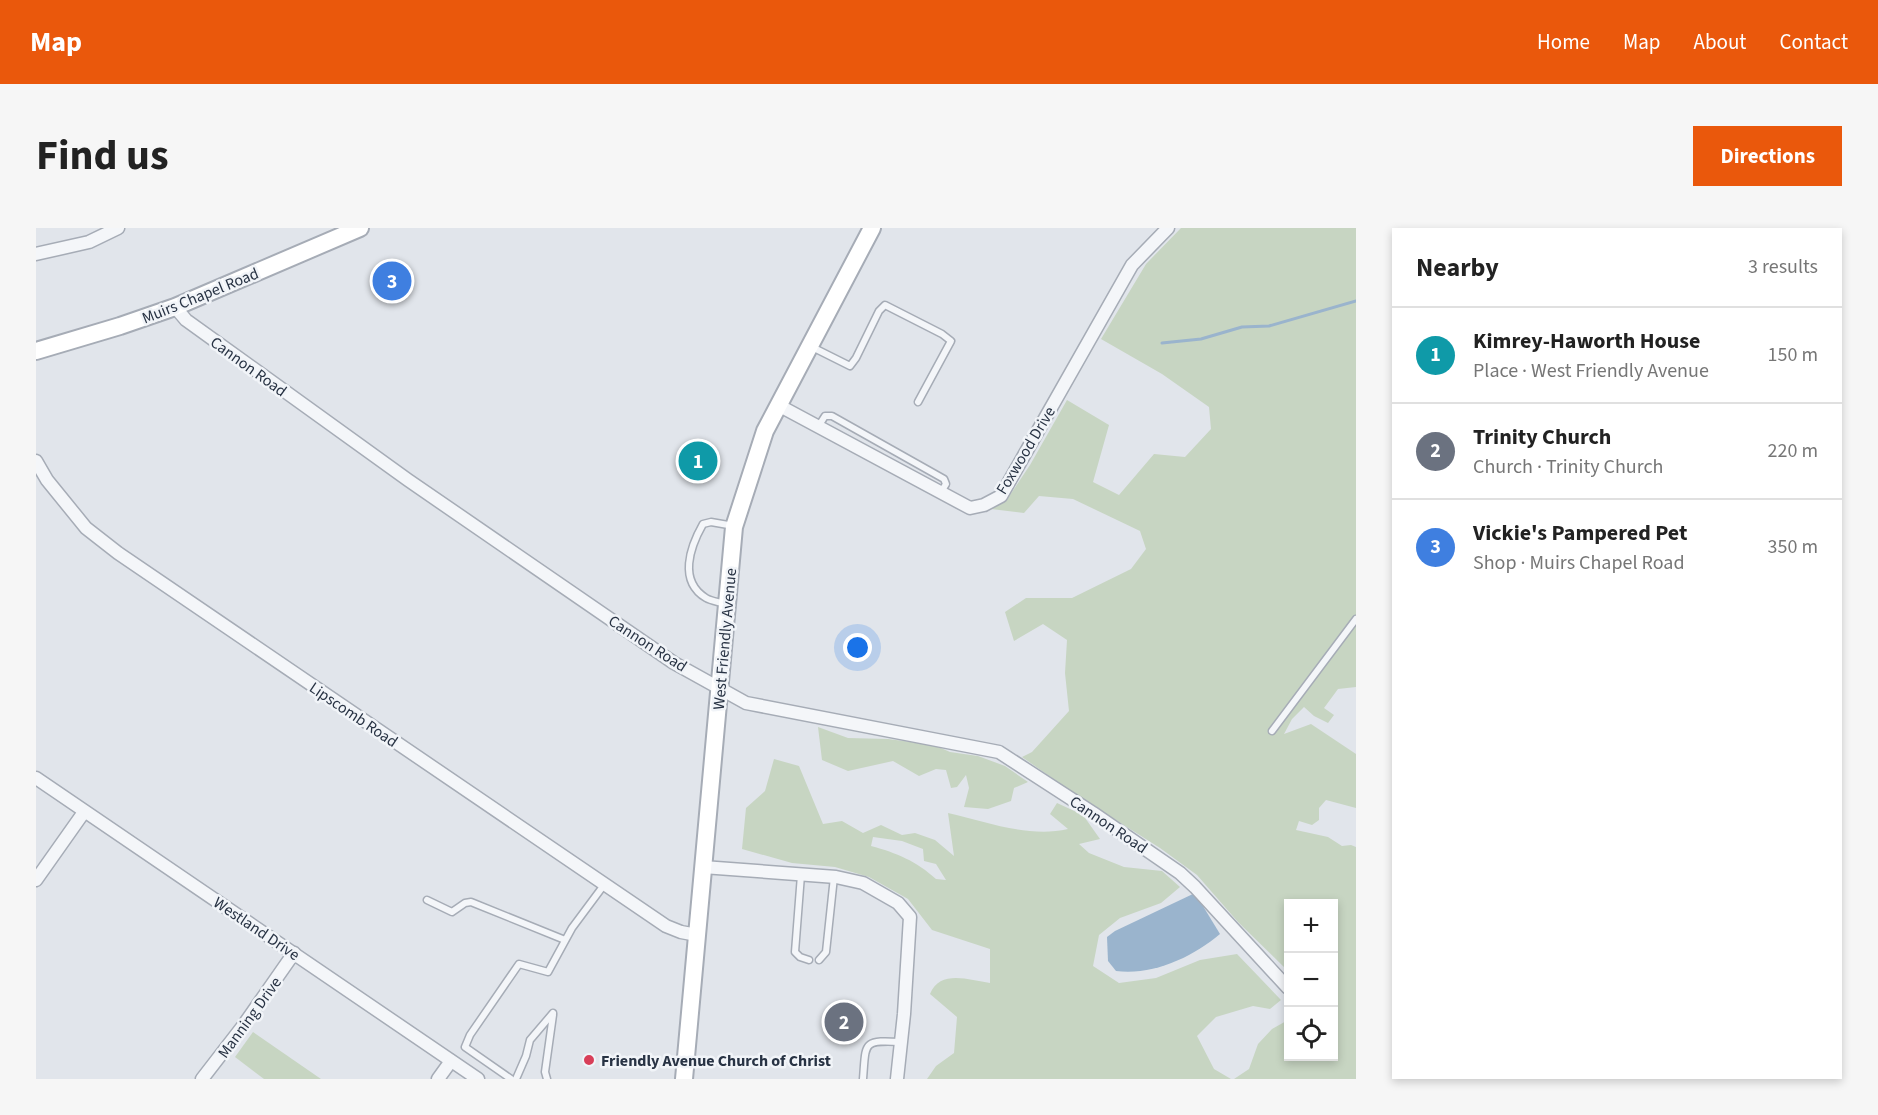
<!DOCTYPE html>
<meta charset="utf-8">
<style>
:root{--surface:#fff;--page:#f6f6f6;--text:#222;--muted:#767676;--line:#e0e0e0;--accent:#ea580c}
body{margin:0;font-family:"Source Sans 3",sans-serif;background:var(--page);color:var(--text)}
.controls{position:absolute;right:18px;bottom:18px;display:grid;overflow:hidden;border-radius:0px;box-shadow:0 3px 9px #0003}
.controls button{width:54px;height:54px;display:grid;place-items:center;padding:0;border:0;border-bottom:2px solid var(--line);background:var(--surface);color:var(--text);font:30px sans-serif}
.you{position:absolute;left:822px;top:420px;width:21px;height:21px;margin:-15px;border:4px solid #fff;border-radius:50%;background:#1a73e8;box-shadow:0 0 0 9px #1a73e833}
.badge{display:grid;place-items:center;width:39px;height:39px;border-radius:50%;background:var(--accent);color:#fff;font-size:20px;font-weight:700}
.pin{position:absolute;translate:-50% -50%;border:3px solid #fff;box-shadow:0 2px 6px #0006}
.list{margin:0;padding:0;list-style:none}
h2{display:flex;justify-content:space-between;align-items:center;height:78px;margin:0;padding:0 24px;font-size:26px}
h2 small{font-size:20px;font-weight:400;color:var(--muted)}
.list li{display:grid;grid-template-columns:39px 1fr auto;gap:18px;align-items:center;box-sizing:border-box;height:96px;padding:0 24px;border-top:2px solid var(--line)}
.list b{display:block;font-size:22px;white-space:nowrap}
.list p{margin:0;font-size:20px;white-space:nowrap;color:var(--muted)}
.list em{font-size:20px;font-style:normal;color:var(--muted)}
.icon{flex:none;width:33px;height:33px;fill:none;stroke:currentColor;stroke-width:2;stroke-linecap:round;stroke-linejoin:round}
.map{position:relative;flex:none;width:1320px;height:851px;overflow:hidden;border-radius:0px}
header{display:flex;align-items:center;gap:36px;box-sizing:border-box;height:84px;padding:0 30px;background:var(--accent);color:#fff}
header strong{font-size:28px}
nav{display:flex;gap:33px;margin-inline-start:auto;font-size:21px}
.intro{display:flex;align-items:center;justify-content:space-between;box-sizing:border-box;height:144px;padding:0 36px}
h1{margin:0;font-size:42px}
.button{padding:15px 27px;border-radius:0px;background:var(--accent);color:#fff;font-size:21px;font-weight:700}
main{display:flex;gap:36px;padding:0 36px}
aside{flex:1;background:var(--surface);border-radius:0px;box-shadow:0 3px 9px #0003}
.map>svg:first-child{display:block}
.green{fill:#c7d5c2;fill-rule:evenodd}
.water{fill:#9ab4cd}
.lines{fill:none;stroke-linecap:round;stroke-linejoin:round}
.stream{stroke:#9ab4cd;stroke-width:3}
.service-casing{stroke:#a6acb6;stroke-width:9}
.minor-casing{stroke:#a6acb6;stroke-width:15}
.secondary-casing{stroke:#a6acb6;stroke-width:20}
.service{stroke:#f4f6f9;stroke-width:6}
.minor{stroke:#f4f6f9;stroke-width:12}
.secondary{stroke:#fff;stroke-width:16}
.poi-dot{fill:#d83e58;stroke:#f1f4f8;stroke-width:2}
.labels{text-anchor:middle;stroke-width:5;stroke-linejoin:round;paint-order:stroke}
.street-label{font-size:16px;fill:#283344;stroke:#f1f4f8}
.poi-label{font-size:16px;font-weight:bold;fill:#283344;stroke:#f1f4f8;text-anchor:start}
</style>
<header>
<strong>Map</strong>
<nav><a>Home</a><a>Map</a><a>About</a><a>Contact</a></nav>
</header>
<div class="intro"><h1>Find us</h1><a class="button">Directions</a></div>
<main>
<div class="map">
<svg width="1320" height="851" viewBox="0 0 1320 851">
<rect width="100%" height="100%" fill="#e1e5eb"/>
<g class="green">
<polygon points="1145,0 1320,0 1320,459 1302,461 1288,480 1298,487 1292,495 1278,488 1268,479 1256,491 1248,506 1275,496 1320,526 1320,580 1290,572 1283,580 1283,592 1276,597 1263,593 1260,602 1292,609 1306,618 1315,617 1320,619 1320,851 1198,851 1213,841 1222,816 1236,801 1252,792 1252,828 1298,828 1298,676 1252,676 1252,743 1202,694 1161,647 1124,620 1042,568 986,529 996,524 1033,483 1029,445 1031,412 1007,396 978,413 969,384 990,370 1036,370 1095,341 1110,321 1104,303 1037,271 1003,268 988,285 955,281 970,273 994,237 1031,172 1073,197 1057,254 1083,267 1118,226 1149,229 1175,201 1173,179 1126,146 1065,111 1110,36"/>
<polygon points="782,499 812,510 852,511 898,517 914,524 942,528 969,538 992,554 978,560 975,573 952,581 928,579 933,560 930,547 921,559 915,560 910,542 900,541 883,548 857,533 812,543 786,532"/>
<path d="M738,531L763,538L787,596L806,593L827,605L845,597L866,607L879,605L899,612L918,628L912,585C951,594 993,610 1032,601L1014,586L1021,575L1047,587L1064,611L1043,616L1053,625L1088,639L1126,643L1144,659L1125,675L1084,690L1063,707L1057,738L1083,755L1120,750L1164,732L1201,726L1245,772L1234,781L1217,778L1180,789L1161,808L1178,841L1195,851H891L900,838L918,825L921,789L894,766C904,741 933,752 954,755V721L896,702L872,671L833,649L799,639L756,635L706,621L710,580L729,563ZM837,609L866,613L887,621L888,633L900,636L910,652L900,651C880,633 861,625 835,618Z"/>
<polygon points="217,804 285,851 228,851 199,829"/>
</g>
<path class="water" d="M1159,665L1184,706C1157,729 1116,748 1080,743L1072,733L1071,709L1079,703Z"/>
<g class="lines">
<polyline class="stream" points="1126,115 1165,111 1206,99 1233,98 1320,73"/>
<defs>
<g id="service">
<polyline points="776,119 814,138 820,130 843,83 849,77 906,106 915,113 882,174"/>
<polyline points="782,199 789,188 796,188 908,251 910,256 905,264"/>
<path d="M689,376C683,374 675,373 670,370C642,353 654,319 667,296L675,294L698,298"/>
<polyline points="1236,503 1320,391"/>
<polyline points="765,647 759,724 764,729 773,732"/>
<polyline points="391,672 416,684 429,675 435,674 529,712"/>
<polyline points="783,732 790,724 798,649"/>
<polyline points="475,851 429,819 434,807 483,736 512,744 536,700 568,657"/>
<polyline points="480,851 490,828 494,812 517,785"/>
<polyline points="511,851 509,844 517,787"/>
<path d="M827,851C830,814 826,812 865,814"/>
</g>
<g id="minor">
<polyline points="0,26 53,14 82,0"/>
<polyline points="139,79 150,92 372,252 638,435 710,475 963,524 1057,585 1144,645 1159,659 1252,760"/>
<polyline points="742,177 934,280 948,277 965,268 1096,37 1132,0"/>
<polyline points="0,233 11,252 50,300 82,325 630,698 645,704 661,707"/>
<polyline points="0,550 442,851"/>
<polyline points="667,639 800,649 827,655 862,675 874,689 868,786 861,851"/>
<polyline points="0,652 48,584"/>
<polyline points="166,851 207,798 258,725"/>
<polyline points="402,851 415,833"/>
</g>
<g id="secondary">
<polyline points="0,123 84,98 139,79 324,0"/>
<polyline points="648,851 698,299 729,203 836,0"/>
</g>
</defs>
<use href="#service" class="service-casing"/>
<use href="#minor" class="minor-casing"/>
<use href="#secondary" class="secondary-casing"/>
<use href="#service" class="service"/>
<use href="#minor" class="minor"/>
<use href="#secondary" class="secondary"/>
</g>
<circle class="poi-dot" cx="553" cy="832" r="6"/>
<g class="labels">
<g class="street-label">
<text transform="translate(164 67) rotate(-22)" y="6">Muirs Chapel Road</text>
<text transform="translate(213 138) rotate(36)" y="6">Cannon Road</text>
<text transform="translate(989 222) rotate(-59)" y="6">Foxwood Drive</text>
<text transform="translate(688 411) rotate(-85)" y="6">West Friendly Avenue</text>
<text transform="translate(612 415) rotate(33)" y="6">Cannon Road</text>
<text transform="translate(318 486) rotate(34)" y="6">Lipscomb Road</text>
<text transform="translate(1073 596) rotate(34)" y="6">Cannon Road</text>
<text transform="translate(221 700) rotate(34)" y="6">Westland Drive</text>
<text transform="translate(213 789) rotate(-54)" y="6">Manning Drive</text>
</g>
<g class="poi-label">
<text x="565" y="838">Friendly Avenue Church of Christ</text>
</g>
</g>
</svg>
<div class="controls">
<button>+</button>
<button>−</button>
<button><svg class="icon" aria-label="locate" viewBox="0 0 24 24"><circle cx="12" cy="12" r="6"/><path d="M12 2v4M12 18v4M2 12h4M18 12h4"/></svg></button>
</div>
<div class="you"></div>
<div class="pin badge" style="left:662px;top:233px;background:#0f9aa8">1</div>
<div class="pin badge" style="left:808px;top:794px;background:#6b7280">2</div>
<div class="pin badge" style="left:356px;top:53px;background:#3f7fe0">3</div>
</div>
<aside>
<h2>Nearby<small>3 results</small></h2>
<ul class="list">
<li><span class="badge" style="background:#0f9aa8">1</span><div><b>Kimrey-Haworth House</b><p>Place · West Friendly Avenue</p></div><em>150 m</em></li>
<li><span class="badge" style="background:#6b7280">2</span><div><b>Trinity Church</b><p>Church · Trinity Church</p></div><em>220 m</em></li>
<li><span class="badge" style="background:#3f7fe0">3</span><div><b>Vickie's Pampered Pet</b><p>Shop · Muirs Chapel Road</p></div><em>350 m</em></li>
</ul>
</aside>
</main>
